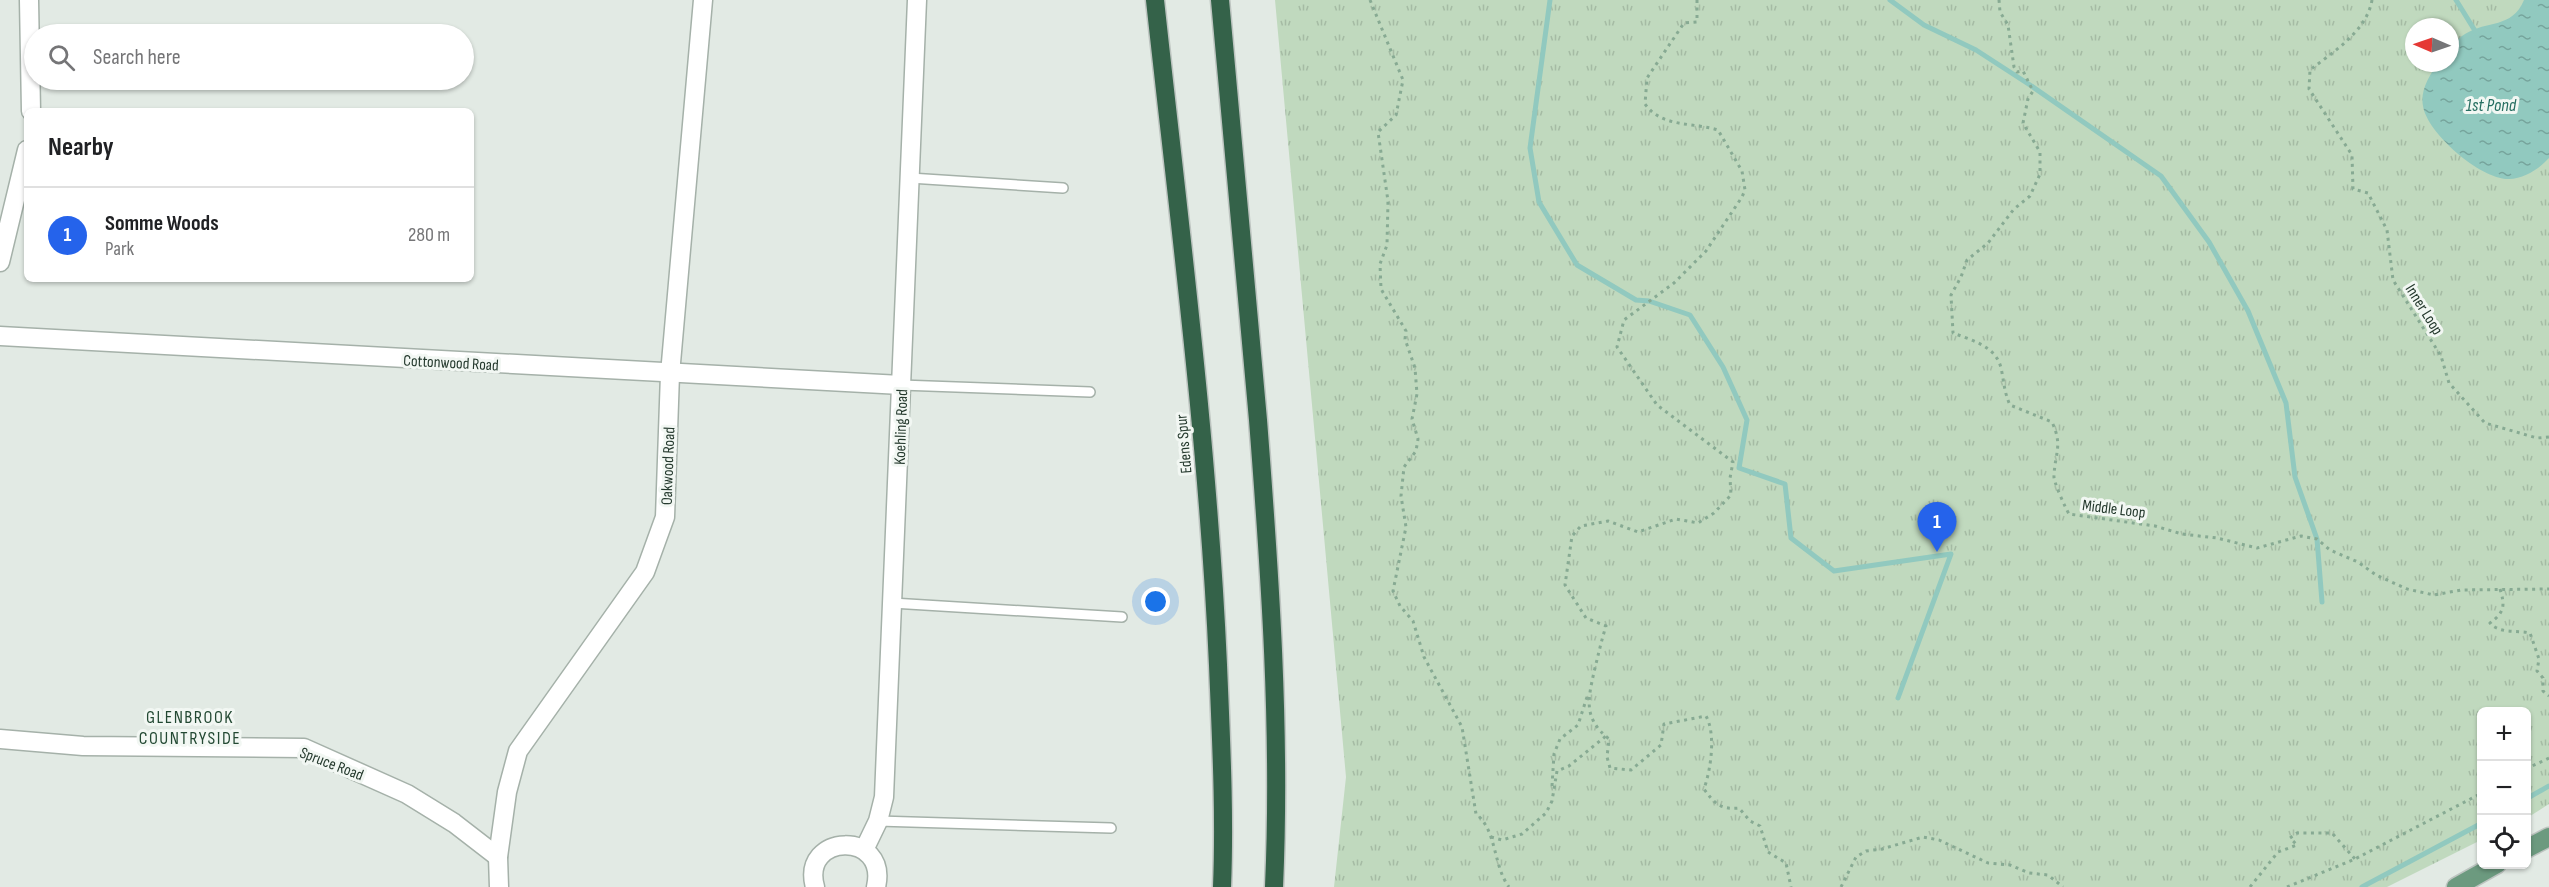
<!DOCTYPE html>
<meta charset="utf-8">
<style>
:root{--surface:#fff;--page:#f6f6f6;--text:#202124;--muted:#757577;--line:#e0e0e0;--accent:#2563eb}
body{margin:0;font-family:"Sofia Sans Condensed",sans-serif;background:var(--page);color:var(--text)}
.controls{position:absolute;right:18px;bottom:18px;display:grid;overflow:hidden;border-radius:9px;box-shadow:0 2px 4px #0004}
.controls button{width:54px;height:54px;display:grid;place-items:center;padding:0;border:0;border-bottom:2px solid var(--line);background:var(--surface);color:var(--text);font:30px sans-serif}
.compass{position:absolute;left:2405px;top:18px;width:54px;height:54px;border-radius:50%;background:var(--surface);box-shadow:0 2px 4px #0004;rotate:272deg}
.you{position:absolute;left:1156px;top:602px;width:21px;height:21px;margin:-15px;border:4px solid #fff;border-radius:50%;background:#1a73e8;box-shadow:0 0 0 9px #1a73e833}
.badge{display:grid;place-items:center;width:39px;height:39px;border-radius:50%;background:var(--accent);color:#fff;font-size:20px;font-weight:700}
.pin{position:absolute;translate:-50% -50px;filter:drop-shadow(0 2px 3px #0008)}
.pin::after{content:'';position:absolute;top:32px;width:21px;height:18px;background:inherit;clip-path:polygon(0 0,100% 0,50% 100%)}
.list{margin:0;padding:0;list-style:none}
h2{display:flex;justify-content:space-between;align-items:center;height:78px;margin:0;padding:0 24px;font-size:26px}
h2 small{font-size:20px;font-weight:400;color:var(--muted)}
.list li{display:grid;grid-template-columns:39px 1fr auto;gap:18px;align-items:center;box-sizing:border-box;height:96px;padding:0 24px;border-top:2px solid var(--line)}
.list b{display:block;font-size:22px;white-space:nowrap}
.list p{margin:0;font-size:20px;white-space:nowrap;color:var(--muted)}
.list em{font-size:20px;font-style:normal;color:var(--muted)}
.icon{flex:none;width:33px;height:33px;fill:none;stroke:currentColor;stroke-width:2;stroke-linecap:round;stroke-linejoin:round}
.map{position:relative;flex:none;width:2549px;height:887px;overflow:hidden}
.search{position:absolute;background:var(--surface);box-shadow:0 2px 4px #0004;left:24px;top:24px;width:450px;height:66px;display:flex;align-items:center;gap:15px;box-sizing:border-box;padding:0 21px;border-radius:33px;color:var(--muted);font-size:22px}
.panel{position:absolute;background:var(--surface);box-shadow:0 2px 4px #0004;left:24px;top:108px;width:450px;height:174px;border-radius:9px}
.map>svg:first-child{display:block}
.park{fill:url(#park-tufts);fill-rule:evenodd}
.water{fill:url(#water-ripples)}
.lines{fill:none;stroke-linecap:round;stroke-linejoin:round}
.stream{stroke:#91c9bf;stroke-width:5}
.lane-casing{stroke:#a5b1a9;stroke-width:12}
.street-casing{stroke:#a5b1a9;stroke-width:21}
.primary-casing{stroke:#bdc4c0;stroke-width:21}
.highway-casing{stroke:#bdc4c0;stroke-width:21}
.path{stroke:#87aa93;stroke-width:3;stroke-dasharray:3 4.5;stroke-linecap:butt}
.lane{stroke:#fff;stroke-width:9}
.street{stroke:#fff;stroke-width:18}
.primary{stroke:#6c9a7f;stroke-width:18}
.highway{stroke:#346249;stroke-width:18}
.labels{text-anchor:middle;stroke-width:6;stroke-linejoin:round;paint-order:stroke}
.street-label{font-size:16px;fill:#24392d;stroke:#f2f7f3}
.water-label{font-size:18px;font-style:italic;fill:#266e61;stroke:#f2f7f3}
.neighbourhood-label{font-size:18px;letter-spacing:1.5px;fill:#234933;stroke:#f2f7f3}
</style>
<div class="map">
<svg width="2549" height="887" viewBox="0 0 2549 887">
<defs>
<pattern id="park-tufts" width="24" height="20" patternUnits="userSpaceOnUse" patternTransform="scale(1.5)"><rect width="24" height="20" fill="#c0d9be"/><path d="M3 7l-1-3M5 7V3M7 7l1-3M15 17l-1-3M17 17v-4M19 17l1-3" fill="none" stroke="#a5bba4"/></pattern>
<pattern id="water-ripples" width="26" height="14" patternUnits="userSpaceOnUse" patternTransform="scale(1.5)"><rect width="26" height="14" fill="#91c9bf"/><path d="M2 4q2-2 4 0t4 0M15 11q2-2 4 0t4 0" fill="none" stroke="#76a49c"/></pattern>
</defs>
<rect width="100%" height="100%" fill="#e2eae4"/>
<path class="park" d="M1275,0H2549V804L2527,818L2526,712H2482L2481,840L2387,887H1334L1346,777ZM2414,27H2450V63H2414Z"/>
<path class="water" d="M2524,0H2549V158C2539,169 2524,179 2509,179C2481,180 2427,133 2423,106C2420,91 2429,76 2438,63H2450V46C2455,42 2460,37 2465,34C2487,20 2512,29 2524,0Z"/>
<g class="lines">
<g class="stream">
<polyline points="1550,0 1530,148 1539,202 1577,265 1636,300 1649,301 1690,315 1723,367 1747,420 1739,468 1785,484 1791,538 1834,571 1951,554 1898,698"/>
<polyline points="1890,0 1924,25 1976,50 2030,85 2161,176 2209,242 2248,311 2286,403 2295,477 2317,539 2322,602"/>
<polyline points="2456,0 2477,34"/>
<polyline points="2526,799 2549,786"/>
<polyline points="2362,887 2482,823"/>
</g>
<defs>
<g id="lane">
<polyline points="910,178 1063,188"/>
<polyline points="901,385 1090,392"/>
<polyline points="892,603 1122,617"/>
<polyline points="878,821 1111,828"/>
</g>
<g id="street">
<polyline points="29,0 31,111"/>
<polyline points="0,262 27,150"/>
<polyline points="0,336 901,385"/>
<polyline points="0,739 83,746 304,748 407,794 454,823 498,857"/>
<polyline points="864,850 878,821 884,797 917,0"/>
<polyline points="499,887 498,857 507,792 518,751 645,572 665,517 670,374 703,0"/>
<path d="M815,887C800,833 889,830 876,887"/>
</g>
<g id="primary">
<polyline points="2526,849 2549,837"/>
<polyline points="2456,887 2497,864"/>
</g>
<g id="highway">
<path d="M1155,0C1179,221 1208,442 1218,665C1221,739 1225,813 1222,887"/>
<path d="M1220,0C1234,140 1246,280 1258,420C1270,575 1281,732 1274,887"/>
</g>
</defs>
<use href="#lane" class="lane-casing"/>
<use href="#street" class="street-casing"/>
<use href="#primary" class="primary-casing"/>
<use href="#highway" class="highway-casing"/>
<g class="path">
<path d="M1370,0L1403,80L1396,115L1378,132L1388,201L1387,245L1380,264L1381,289L1406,331L1405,339L1415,368L1417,394L1412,419L1418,439L1416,451L1404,467L1401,496L1406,527L1393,591L1400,606L1413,621L1424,657L1462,727L1476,814C1497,830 1493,866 1509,887"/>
<path d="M1697,0V22L1684,23L1647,78L1645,104C1662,128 1693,122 1718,130L1742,171L1745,190L1742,197L1706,251L1674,283L1624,320L1617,347L1657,405L1733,462L1730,478L1731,495L1714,513L1698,523L1676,519L1638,532L1608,521L1581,526L1572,536L1565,585L1586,618L1606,626C1601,642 1598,656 1594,672C1588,700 1583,718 1609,739L1607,757L1610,768L1631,770L1661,745L1664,724L1706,716C1716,734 1711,769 1704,789C1714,803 1720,810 1739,808L1750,821L1760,826L1768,852L1786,863L1791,887"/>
<path d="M1999,0L2000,12L2008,25L2014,67L2017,72L2023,71L2033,91L2028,99L2023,123L2040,152V174L2030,196L2014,209L1988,243L1967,260L1961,277L1951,295L1953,333C1971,340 1996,346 2001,368C2004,381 2004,392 2010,405L2052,422C2063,446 2055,452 2054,476C2053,481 2066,509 2069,514L2155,526L2182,534L2217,538L2257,548L2301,536L2317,539L2330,550L2358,562L2376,575L2407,589L2434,595L2461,590L2549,589"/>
<path d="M2372,0C2367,31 2333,52 2310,70L2309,89L2352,155L2353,189L2368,193L2387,230L2393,280L2441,356L2449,383L2485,423L2537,438L2549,437"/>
<path d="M2500,589C2505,605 2505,612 2490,623C2499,634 2517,630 2530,633L2539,659L2537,671L2543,678V691L2549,696"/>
<polyline points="2526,769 2549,758"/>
<polyline points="1552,786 1554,754 1560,739 1578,725 1587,697"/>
<polyline points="1491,837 1502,840 1522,834 1546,813 1552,801 1557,771 1569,766 1606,736"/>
<polyline points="1841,887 1856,857 1866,851 1882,849 1923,837 1939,840 1988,863 2010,865 2029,873 2048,875 2063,887"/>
<polyline points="2250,887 2278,852 2297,845 2290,838 2297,833 2332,833 2355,859"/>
<polyline points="2287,887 2355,859 2482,793"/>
</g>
<use href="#lane" class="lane"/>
<use href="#street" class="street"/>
<use href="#primary" class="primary"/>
<use href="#highway" class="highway"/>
</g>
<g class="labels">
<g class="street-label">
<text transform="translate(2425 309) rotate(58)" y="6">Inner Loop</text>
<text transform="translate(451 362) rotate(3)" y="6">Cottonwood Road</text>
<text transform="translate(900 427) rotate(-88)" y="6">Koehling Road</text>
<text transform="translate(1183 444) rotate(-95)" y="6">Edens Spur</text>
<text transform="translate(667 466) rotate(-88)" y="6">Oakwood Road</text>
<text transform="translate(2114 508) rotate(7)" y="6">Middle Loop</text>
<text transform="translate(332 763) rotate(21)" y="6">Spruce Road</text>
</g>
<g class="water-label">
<text x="2491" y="111">1st Pond</text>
</g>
<g class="neighbourhood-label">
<text x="190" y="723">GLENBROOK<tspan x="190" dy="21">COUNTRYSIDE</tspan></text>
</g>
</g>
</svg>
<div class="controls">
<button>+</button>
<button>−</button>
<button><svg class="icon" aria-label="locate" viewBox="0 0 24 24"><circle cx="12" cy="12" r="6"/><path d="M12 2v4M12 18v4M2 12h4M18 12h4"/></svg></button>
</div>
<svg class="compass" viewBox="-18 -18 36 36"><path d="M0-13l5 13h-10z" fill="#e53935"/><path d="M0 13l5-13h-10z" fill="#757577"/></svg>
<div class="you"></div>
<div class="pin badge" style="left:1937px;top:552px">1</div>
<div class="search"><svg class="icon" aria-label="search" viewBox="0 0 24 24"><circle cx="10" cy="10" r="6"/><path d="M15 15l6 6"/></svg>Search here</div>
<section class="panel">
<h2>Nearby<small></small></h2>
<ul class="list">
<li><span class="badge">1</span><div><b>Somme Woods</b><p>Park</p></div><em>280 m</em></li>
</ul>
</section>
</div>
